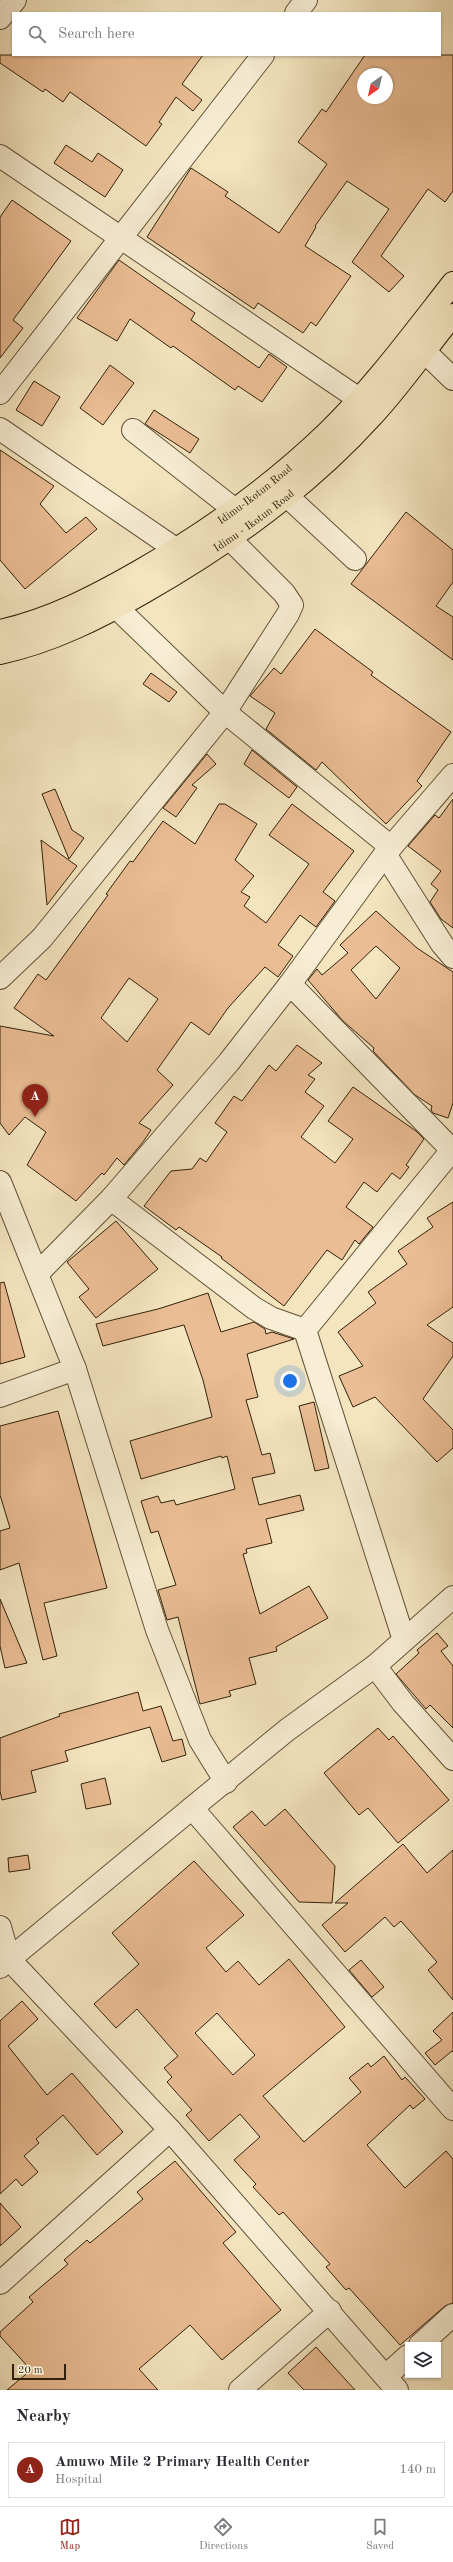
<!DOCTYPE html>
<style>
:root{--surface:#fff;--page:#f7f7f7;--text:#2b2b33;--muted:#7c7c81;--line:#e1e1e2;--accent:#8f2418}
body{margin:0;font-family:"Old Standard TT",serif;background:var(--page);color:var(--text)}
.controls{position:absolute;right:12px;bottom:12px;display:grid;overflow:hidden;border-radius:0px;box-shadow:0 1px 3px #0004}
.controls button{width:36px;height:36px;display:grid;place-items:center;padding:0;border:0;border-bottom:1px solid var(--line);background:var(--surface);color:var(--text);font:20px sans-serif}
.compass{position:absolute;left:357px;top:68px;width:36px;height:36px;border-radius:50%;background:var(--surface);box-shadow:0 1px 3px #0004;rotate:214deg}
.scale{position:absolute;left:12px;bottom:10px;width:54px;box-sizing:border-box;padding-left:4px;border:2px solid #31210b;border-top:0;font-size:11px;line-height:14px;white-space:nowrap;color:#31210b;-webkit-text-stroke:3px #f8eed5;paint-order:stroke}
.you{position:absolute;left:290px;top:1381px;width:14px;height:14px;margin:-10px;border:3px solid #fff;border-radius:50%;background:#1a73e8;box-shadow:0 0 0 6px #1a73e833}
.badge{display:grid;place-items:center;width:26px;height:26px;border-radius:50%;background:var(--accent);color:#fff;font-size:13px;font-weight:700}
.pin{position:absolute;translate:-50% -33px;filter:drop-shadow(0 1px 2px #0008)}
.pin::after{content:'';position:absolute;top:21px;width:14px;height:12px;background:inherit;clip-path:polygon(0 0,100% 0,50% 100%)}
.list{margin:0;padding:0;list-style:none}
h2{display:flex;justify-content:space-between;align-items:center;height:52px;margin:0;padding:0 16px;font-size:17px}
h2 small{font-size:13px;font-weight:400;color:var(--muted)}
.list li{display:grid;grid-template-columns:26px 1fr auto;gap:12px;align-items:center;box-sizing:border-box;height:56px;margin:0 8px 8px;padding:0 8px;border:1px solid var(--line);border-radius:0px}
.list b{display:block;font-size:15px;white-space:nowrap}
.list p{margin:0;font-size:13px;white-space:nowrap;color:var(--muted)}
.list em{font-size:13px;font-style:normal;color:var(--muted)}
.icon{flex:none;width:22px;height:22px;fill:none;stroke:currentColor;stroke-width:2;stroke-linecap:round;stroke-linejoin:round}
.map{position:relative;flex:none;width:453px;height:2390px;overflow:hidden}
.search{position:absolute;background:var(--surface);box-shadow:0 1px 3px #0004;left:12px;right:12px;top:12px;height:44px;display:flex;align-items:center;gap:10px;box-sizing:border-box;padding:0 14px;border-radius:0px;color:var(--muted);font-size:15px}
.sheet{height:116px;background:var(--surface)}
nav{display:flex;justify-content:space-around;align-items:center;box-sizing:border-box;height:56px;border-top:1px solid var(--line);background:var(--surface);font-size:11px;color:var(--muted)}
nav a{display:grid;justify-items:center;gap:2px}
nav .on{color:var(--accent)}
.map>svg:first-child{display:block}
.building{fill:#ebbd94;stroke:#31210b;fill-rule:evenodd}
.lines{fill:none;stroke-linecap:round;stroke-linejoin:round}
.minor-casing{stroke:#625238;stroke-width:24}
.major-casing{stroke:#31210b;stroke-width:24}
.minor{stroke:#f8eed5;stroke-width:22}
.major{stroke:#f4e5bf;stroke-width:22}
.labels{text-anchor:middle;stroke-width:3;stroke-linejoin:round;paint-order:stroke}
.street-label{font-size:11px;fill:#31210b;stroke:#f8eed5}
</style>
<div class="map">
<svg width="453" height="2390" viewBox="0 0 453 2390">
<rect width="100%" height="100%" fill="#f4e5bf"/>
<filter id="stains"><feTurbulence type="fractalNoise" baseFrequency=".005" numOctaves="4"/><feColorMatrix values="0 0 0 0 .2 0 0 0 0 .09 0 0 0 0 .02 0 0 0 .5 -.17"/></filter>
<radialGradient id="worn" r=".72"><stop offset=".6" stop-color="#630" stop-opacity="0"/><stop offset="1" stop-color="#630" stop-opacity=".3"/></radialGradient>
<g class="building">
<polygon points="0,55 203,55 182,84 202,100 193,111 176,97 159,122 162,124 146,146 70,92 63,102 45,89 43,92 0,63"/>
<path d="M365,55H453V191L445,202L428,189L381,256L404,276L389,292L352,262L389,209L347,181L315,226L316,227L305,246L351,276L316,326L311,322L303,333L258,303L254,309L147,237L191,168L228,192L225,196L279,233L327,164L298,142L322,109L326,112ZM363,74H387V98H363Z"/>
<polygon points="66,145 92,162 98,153 123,170 105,197 54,163"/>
<polygon points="12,200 71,241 13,320 23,328 0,358 0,217"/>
<polygon points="119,260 195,313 191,320 259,368 269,354 287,367 262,402 238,386 235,390 173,346 171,348 130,319 117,341 77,318"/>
<polygon points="110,365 134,383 103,425 80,408"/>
<polygon points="34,381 60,397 42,426 16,410"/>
<polygon points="154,410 199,439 190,453 145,424"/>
<polygon points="0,450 54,486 40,504 66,533 86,517 97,529 25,589 0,560"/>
<polygon points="406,512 453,550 453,582 436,606 453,617 453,660 351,584"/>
<polygon points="315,629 373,672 371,675 451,732 417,781 422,786 386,824 322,762 316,770 266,729 275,713 250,696 274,668 281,674"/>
<polygon points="151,673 177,692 169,702 143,684"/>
<polygon points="252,750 297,787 289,798 244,764"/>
<polygon points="207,754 216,764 192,785 197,788 176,817 163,808"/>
<polygon points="55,789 72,830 84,838 69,859 42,794"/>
<polygon points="453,799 453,928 441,919 430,902 438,890 431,884 441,871 408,846 435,815 439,818"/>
<path d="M219,804H225L257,824L235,860L254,876L241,892L250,897L244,906L266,923L309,864L269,835L292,804L354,851L323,892L335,901L316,927L300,915L278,945L293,956L278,977L265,967L228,1008L209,1035L191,1022L157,1070L173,1085L139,1123L151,1130L143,1142L124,1165L117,1158L104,1175L102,1173L76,1201L27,1165L46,1132L25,1117L9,1135L0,1123V1026L54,1036L14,1008L38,974L46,980L108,895L106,894L130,861L133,862L163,821L195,844ZM129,978L158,999L127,1042L101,1018Z"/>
<polygon points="41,840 77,866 47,905"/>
<path d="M376,911L417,948L453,972V1103L448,1118L433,1113L431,1110L432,1106L415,1095L373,1051L374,1048L343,1021L308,980L317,969L322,975L348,953L340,945ZM376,946L400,968L376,999L351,970Z"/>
<polygon points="297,1045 322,1063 308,1075 315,1079 305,1092 324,1106 301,1137 335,1163 353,1139 328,1121 353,1087 416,1131 424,1139 406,1165 409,1167 400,1179 392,1173 377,1192 364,1182 346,1207 373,1227 359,1244 355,1240 342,1260 327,1250 284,1306 221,1258 222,1257 179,1227 176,1230 144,1206 171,1171 192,1169 200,1158 206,1162 227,1132 215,1123 234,1096 242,1101 269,1065 276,1071"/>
<polygon points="453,1202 453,1307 427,1325 453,1343 453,1356 423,1399 453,1430 453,1448 437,1462 375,1397 353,1407 339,1376 363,1366 338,1332 376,1303 368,1292 407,1264 398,1251 433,1227 427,1218"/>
<polygon points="116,1221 158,1269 96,1318 79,1297 89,1289 67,1262"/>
<polygon points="4,1282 25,1357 0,1364 0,1283"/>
<polygon points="208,1293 221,1332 254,1322 265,1329 266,1334 272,1332 294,1339 247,1354 258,1397 246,1400 262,1455 270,1453 275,1473 252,1478 259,1505 300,1495 304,1510 266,1519 272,1543 246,1549 247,1553 243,1554 260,1614 309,1586 328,1618 276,1647 277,1651 249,1658 256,1684 229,1691 231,1696 200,1704 178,1617 167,1620 158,1590 176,1585 158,1531 151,1533 141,1501 158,1496 161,1503 174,1500 176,1505 235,1489 227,1456 222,1458 221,1456 141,1479 130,1441 212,1417 203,1380 184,1325 103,1346 96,1324 158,1309"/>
<polygon points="314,1402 329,1468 315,1471 299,1406"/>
<polygon points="58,1411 107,1588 44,1603 57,1656 43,1660 19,1563 0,1570 0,1531 10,1528 0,1495 0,1426"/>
<polygon points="0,1599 27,1663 5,1668 0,1646"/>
<polygon points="437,1633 448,1646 441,1651 453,1666 453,1728 430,1705 426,1709 396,1674 419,1653 417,1650"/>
<polygon points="138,1692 143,1711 161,1706 173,1741 182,1739 186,1755 162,1762 150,1727 65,1751 68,1761 31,1771 36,1792 2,1800 0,1791 0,1738 60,1716 59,1714"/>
<polygon points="378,1728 389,1740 393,1736 449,1800 398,1843 368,1808 359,1815 324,1773"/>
<polygon points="105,1778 111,1804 86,1809 81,1784"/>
<polygon points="285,1809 335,1866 332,1903 299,1902 233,1827 252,1811 265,1826"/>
<polygon points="403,1844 427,1873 453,1850 453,2000 428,1970 437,1962 401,1921 394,1927 385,1917 345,1952 322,1925 348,1903 335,1903"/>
<polygon points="28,1855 30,1869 9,1872 8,1858"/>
<path d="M194,1861L244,1915L206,1948L226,1972L238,1961L259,1985L289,1959L345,2027L263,2096L304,2142L361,2092L349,2078L368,2063L371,2067L384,2056L402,2080L405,2077L425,2099L413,2109L410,2105L367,2145L405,2188L446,2151L453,2159V2303L445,2306L400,2345L349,2288L346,2290L326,2267L330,2264L283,2212L279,2215L253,2187L256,2184L234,2160L260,2137L240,2114L209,2141L186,2115L192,2110L167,2082L172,2077L164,2068L178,2056L137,2009L116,2028L94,2004L139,1964L112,1933ZM217,2013L255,2055L233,2075L195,2033Z"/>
<polygon points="361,1960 384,1987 372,1997 349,1970"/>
<polygon points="22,2001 38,2019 8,2046 47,2095 72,2073 123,2132 97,2155 63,2115 36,2139 39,2143 24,2156 38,2172 22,2186 16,2179 0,2194 0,2021"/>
<polygon points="453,2012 453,2052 452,2051 435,2065 425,2053 442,2040 433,2031"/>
<polygon points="175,2161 236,2232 223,2243 281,2310 222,2360 190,2325 139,2369 158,2390 7,2390 31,2370 0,2336 0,2332 33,2302 29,2297 68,2264 64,2260 87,2240 90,2243 143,2199 137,2192"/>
<polygon points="0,2203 21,2227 0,2246"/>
<polygon points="316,2347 355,2390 304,2390 288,2373"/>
</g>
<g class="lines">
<defs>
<g id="minor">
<polyline points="296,13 306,0"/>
<polyline points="0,18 15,0"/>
<polyline points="0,156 359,399"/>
<polyline points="424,351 453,379"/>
<polyline points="0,393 263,55"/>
<polyline points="0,429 177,550"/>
<polyline points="133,430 235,510"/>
<polyline points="287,496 355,559"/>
<polyline points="117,608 225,712 391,847"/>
<polyline points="385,854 442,944 453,957"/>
<polyline points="0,978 42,938 225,712 288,614 292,605 284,593 231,540"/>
<polyline points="290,984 453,1151"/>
<polyline points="0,1182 75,1369 157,1630 200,1740 226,1782"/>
<polyline points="111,1199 254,1308 271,1318 305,1330"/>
<polyline points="38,1273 111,1199 229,1062 290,984 385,854 453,775"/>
<polyline points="0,1396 75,1369"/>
<polyline points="404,1640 305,1330 452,1150"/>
<polyline points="375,1666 403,1703 453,1759"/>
<polyline points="192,1808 287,1730 375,1666 453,1597"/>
<polyline points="0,1927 9,1959 170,2130 397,2390"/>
<polyline points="0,1967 192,1808 453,2109"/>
<polyline points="0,2283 170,2130"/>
<polyline points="420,2345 453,2315"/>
<polyline points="386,2376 408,2356"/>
<polyline points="240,2390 330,2311"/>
</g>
<g id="major">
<path id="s1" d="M0,631C50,620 94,597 138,572C206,533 271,487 327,433C374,387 413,334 453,283"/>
<path id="s2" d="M0,653C51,642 99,618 144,592C228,544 307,488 372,416C401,385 426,348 453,315"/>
</g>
</defs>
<use href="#minor" class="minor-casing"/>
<use href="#major" class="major-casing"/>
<use href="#minor" class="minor"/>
<use href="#major" class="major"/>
</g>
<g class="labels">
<g class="street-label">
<text dy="4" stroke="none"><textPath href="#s1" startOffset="291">Idimu-Ikotun Road</textPath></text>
<text dy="4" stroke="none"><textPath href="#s2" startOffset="288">Idimu - Ikotun Road</textPath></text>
</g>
</g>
<rect width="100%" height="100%" filter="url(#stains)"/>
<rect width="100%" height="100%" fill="url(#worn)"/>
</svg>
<div class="controls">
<button><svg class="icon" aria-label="layers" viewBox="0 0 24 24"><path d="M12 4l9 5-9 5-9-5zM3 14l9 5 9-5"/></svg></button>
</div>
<svg class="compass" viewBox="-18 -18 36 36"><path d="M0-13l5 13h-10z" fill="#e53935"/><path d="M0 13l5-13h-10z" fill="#7c7c81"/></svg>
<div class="scale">20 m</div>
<div class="you"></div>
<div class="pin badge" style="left:35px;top:1117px">A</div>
<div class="search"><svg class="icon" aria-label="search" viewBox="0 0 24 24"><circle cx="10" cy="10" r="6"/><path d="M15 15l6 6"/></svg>Search here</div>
</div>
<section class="sheet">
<h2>Nearby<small></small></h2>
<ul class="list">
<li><span class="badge">A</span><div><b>Amuwo Mile 2 Primary Health Center</b><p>Hospital</p></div><em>140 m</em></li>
</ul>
</section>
<nav>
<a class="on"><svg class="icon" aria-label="map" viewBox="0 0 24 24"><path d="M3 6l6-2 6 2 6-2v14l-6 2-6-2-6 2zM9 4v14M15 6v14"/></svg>Map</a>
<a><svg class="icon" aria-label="directions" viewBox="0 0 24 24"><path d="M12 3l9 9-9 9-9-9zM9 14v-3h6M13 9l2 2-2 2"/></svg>Directions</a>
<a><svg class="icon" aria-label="saved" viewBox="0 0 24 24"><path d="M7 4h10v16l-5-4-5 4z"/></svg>Saved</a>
</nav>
